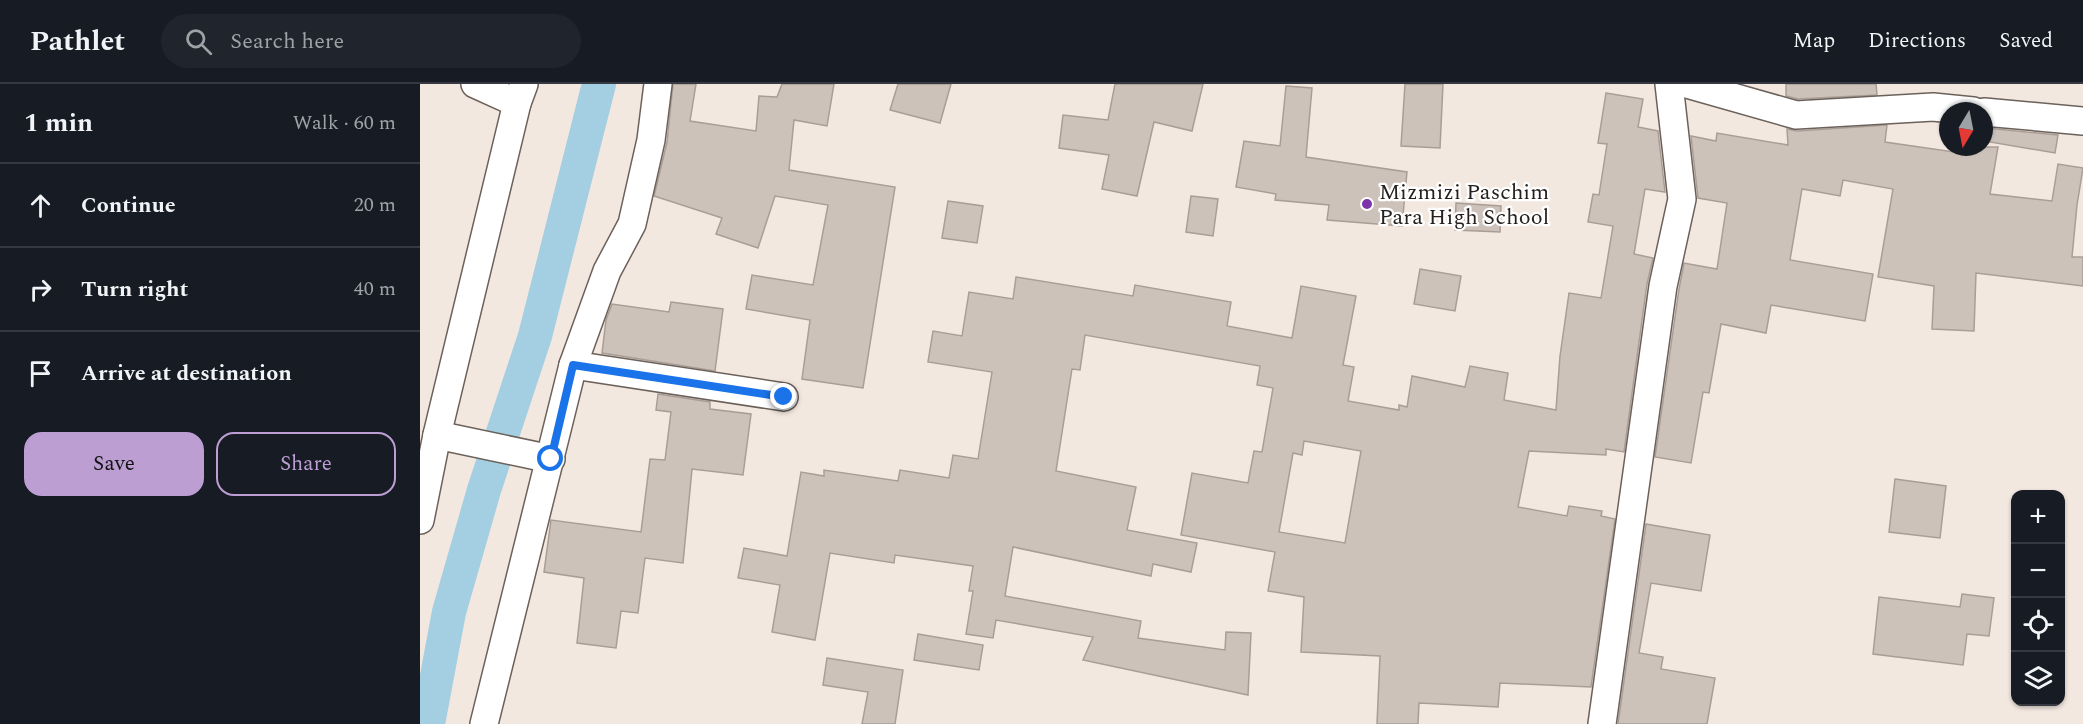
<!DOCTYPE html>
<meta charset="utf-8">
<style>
:root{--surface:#171b24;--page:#20242c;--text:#f1f3f6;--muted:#9ea1a6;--line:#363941;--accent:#bc9ed3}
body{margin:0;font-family:Spectral,serif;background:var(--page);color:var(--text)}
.controls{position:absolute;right:18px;bottom:18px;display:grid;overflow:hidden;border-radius:12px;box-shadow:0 2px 4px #0004}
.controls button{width:54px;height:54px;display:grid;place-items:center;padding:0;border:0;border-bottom:2px solid var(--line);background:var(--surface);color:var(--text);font:30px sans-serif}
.compass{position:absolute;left:1519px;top:18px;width:54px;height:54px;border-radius:50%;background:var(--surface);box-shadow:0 2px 4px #0004;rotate:190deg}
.stop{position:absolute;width:18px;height:18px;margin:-14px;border:4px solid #1a73e8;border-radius:50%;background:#fff}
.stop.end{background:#1a73e8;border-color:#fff;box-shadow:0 2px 6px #0008}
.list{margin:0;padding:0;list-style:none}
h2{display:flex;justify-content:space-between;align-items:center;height:78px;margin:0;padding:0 24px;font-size:26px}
h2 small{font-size:20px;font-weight:400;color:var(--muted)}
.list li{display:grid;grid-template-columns:39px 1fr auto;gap:18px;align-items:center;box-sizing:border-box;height:84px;padding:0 24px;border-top:2px solid var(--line)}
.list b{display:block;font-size:22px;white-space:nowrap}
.list em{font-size:20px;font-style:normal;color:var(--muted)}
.actions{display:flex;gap:12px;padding:18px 24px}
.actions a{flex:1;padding:14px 0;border:2px solid var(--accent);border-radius:18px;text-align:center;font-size:21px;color:var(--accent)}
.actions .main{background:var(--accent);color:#111}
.icon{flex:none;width:33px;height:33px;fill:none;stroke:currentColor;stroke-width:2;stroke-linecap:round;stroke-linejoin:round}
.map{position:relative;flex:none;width:1663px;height:640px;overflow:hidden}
header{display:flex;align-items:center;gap:36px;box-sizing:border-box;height:84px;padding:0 30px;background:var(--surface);border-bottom:2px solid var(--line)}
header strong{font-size:28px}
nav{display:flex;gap:33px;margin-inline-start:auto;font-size:21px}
.search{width:420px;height:54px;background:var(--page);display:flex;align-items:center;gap:15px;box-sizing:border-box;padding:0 21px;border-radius:33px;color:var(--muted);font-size:22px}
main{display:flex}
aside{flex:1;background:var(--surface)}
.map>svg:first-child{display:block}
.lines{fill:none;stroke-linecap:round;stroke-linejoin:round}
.canal{stroke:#a4cee1;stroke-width:34}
.building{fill:#cdc2ba;stroke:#a99e96;stroke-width:1.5;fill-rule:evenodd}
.minor-casing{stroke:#6b615a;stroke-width:30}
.minor{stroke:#fff;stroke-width:27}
.route{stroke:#1a73e8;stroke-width:8}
.poi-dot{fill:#7b35a8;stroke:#fff;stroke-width:2}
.labels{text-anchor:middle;stroke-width:4.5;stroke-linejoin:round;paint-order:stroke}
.poi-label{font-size:22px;fill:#25201d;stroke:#fff;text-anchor:start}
</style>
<header>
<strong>Pathlet</strong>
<div class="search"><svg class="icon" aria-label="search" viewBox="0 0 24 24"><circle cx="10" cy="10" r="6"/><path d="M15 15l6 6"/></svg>Search here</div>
<nav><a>Map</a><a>Directions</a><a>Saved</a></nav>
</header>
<main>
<aside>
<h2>1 min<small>Walk · 60 m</small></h2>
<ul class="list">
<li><svg class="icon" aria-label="ahead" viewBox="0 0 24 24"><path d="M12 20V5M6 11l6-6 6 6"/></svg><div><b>Continue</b></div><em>20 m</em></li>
<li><svg class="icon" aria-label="right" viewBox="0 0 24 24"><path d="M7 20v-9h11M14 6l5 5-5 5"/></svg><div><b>Turn right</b></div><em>40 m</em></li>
<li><svg class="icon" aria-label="arrive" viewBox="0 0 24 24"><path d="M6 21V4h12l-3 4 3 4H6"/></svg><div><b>Arrive at destination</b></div></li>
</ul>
<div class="actions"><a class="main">Save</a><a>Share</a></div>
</aside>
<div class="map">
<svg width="1663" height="640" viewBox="0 0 1663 640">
<rect width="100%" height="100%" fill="#f3e8e0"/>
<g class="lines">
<polyline class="canal" points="8,640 29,528 64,406 115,252 179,0"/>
</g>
<g class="building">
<polygon points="253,0 276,0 270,37 336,47 339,12 357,13 362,0 414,0 407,42 374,36 369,86 475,103 443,304 382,295 390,236 326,225 332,191 393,201 408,121 355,112 338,164 296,150 302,134 234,112 247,58"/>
<polygon points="478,0 531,0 520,39 470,26"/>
<polygon points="695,0 783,0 772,47 734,38 717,112 682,105 689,71 639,64 643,31 688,36"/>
<polygon points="985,0 1023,0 1020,64 981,62"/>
<polygon points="1366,0 1456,0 1457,11 1378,15 1366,12"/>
<polygon points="866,2 892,4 886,73 987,88 982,142 907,136 909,121 855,116 856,110 816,103 824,57 860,62"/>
<path d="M1186,9L1223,15L1218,43L1238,47L1245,108L1225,105L1214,170L1233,174L1227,200L1204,368L1186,365V371L1109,367L1098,423L1147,432L1149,422L1182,427L1181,432L1195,435L1171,603L1080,599L1078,623L999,619L998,640H957L960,572L881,568L884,513L848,507L855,468L761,451L772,389L828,399L834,367L842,368L853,304L837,301L840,282L665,251L660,286L652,285L636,387L716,403L707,446L777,459L771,488L733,480L731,492L593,463L585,512L721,537L718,554L805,566L806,548L831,549L828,611L663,576L673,553L576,536L573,554L546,550L553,507H549L553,482L475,471L474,479L410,469L395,556L352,548L360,501L318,494L324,464L367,472L381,388L404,392V386L478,397L480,386L529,394L533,371L558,375L572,288L508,278L513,247L542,252L549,208L593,215L596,193L713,212L715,201L811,218L807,242L872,254L881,202L936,212L923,281L934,283L928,317L979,326V321L987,323L992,292L1045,303L1050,282L1088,289L1084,316L1136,326L1140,272L1149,209L1181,214L1193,142L1168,138L1173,110L1179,111L1187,60L1178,59ZM884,357L941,367L925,459L859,448L873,369L882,371Z"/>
<polygon points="1467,41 1465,58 1534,68 1535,63 1578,63 1570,110 1632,117 1638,80 1663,84 1657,121 1652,173 1663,173 1663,202 1556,189 1554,247 1512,245 1514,202 1458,193 1473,105 1423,96 1420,112 1382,105 1370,176 1453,190 1445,237 1351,221 1346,249 1301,240 1289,309 1283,308 1271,379 1235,373 1259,205 1264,179 1297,185 1307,119 1278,114 1271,52 1296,57 1297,49 1368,61 1367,45 1377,47"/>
<polygon points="1566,44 1638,51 1635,69 1564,57"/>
<polygon points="771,112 798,115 793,152 766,148"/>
<polygon points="528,117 563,122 557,159 522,154"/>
<polygon points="1036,119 1081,122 1080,148 1035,146"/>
<polygon points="1000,185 1041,192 1035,227 994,220"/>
<polygon points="251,218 303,225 295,287 182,269 186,236 192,220 249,228"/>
<polygon points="238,310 290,318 290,325 331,330 323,391 272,385 263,479 225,474 218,529 201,527 196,564 157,559 164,494 124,488 131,436 221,448 230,375 245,376 251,328 236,326"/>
<polygon points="1475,395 1526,402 1520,454 1469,448"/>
<polygon points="1226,440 1290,451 1281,507 1231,499 1219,569 1243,573 1241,585 1295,594 1287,640 1198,640"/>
<polygon points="1542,510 1574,514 1569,552 1547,550 1543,581 1453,570 1459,513 1540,523"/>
<polygon points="498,550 563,561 559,586 494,576"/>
<polygon points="407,574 483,586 475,640 442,640 448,608 403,601"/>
</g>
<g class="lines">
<defs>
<g id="minor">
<polyline points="55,0 97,19"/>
<polyline points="1267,0 1376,31 1513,23 1553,27"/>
<polyline points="1564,28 1663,37"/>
<polyline points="153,281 364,313"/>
<polyline points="17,351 131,375"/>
<polyline points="0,436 17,351 97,19 104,0"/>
<polyline points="64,640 153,281 187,187 212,140 231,56 238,0"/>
<polyline points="1182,640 1243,202 1262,115 1249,0"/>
</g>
</defs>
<use href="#minor" class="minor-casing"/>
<use href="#minor" class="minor"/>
</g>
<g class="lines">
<polyline class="route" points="131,375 153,281 364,313"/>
</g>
<circle class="poi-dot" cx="947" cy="120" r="6"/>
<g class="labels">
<g class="poi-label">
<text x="959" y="115">Mizmizi Paschim<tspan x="959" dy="25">Para High School</tspan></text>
</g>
</g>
</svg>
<div class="controls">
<button>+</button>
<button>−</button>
<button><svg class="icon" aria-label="locate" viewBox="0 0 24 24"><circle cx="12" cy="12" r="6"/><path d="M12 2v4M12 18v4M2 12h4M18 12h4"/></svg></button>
<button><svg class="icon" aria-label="layers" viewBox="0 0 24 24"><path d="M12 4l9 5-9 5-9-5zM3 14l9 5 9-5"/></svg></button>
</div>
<svg class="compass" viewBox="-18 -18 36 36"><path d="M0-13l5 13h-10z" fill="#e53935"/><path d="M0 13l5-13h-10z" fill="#9ea1a6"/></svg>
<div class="stop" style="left:131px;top:375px"></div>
<div class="stop end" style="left:364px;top:313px"></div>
</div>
</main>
